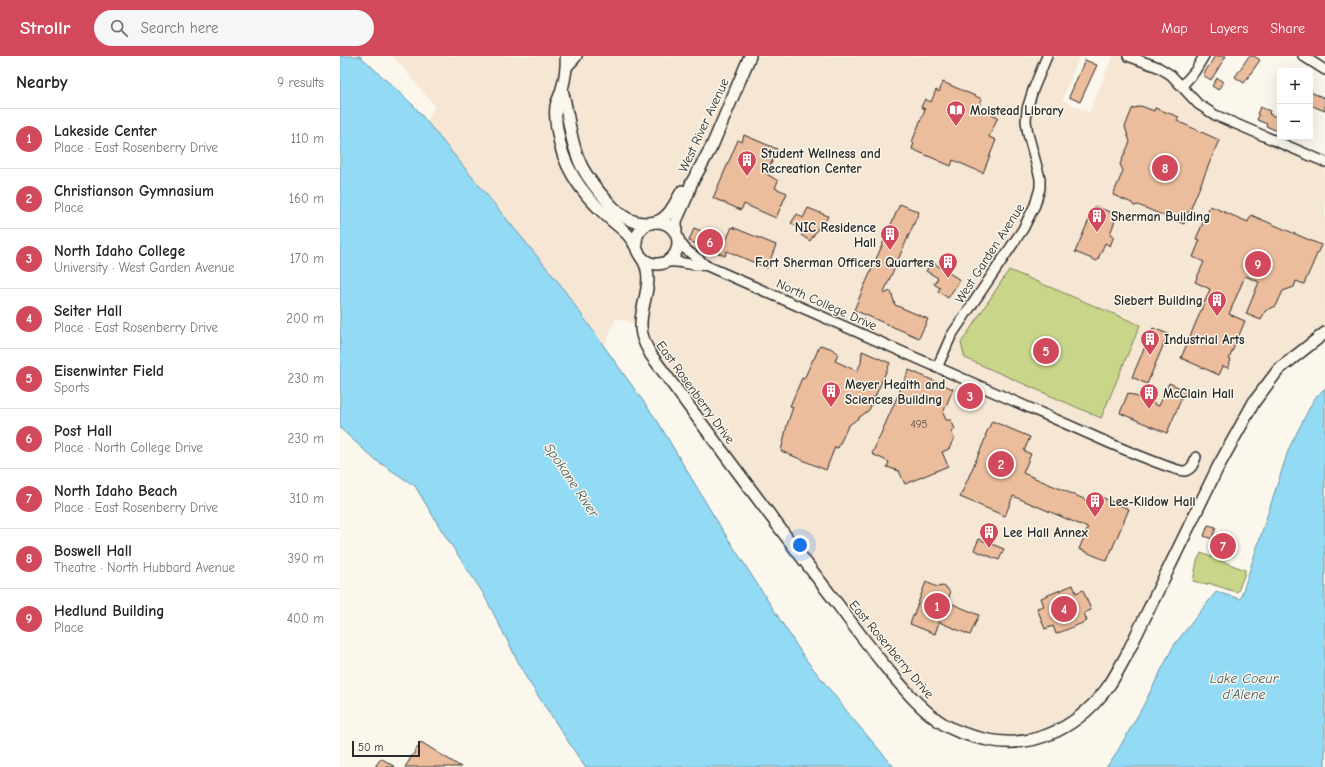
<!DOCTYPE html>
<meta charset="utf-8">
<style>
:root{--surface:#fff;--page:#f6f6f6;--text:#222;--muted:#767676;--line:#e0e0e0;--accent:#d1495b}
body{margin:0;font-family:"Comic Neue",sans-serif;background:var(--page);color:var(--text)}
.controls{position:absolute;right:12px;top:12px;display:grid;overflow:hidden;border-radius:4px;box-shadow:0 4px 16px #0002}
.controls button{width:36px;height:36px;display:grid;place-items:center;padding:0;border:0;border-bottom:1px solid var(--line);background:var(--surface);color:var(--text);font:20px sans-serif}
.scale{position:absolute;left:12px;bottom:10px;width:68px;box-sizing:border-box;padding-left:4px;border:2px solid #2b2b2b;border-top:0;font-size:11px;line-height:14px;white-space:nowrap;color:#2b2b2b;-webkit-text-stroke:3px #fbf7ec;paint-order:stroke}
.you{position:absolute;left:460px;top:489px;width:14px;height:14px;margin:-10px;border:3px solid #fff;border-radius:50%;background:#1a73e8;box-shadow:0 0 0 6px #1a73e833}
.badge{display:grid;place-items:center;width:26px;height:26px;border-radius:50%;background:var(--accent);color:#fff;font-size:13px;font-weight:700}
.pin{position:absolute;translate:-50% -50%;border:2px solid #fff;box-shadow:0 1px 4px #0006}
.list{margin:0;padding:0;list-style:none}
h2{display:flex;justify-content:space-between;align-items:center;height:52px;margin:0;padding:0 16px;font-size:17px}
h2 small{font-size:13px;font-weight:400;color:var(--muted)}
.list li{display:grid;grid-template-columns:26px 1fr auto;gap:12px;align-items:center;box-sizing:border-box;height:60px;padding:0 16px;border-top:1px solid var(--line)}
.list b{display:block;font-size:15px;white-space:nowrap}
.list p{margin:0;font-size:13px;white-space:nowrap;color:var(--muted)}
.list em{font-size:13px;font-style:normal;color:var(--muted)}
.icon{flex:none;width:22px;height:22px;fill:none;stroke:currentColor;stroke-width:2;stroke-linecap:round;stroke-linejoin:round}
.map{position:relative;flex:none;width:985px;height:711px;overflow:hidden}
header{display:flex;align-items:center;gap:24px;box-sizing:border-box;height:56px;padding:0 20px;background:var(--accent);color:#fff}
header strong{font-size:19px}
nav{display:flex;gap:22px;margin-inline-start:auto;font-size:14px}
.search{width:280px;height:36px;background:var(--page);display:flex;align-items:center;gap:10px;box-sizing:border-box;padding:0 14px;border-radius:22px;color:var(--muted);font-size:15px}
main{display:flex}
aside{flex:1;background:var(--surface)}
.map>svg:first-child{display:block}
.built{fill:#f6e6d4}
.green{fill:#c9d68a;stroke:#7a805a}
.water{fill:#93daf5;stroke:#6994a4}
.building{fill:#ecbd9c;stroke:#2b2b2b}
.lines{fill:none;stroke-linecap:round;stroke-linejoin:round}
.minor-casing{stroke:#2b2b2b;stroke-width:12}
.tertiary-casing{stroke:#2b2b2b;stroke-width:14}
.minor{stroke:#fbf7ec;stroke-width:9}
.tertiary{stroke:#fbf7ec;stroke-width:11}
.labels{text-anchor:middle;stroke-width:3;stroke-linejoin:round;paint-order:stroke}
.number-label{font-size:11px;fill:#5b5047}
.poi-label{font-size:13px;font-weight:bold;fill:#2b2b2b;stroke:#fbf7ec;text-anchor:start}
.street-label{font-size:13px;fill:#2b2b2b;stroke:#fbf7ec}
.water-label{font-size:14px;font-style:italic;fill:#45575e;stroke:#fbf7ec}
</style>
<header>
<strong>Strollr</strong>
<div class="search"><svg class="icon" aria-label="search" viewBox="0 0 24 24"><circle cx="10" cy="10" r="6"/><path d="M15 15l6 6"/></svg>Search here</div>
<nav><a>Map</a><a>Layers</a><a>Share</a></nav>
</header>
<main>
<aside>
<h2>Nearby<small>9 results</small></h2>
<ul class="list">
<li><span class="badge">1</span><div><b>Lakeside Center</b><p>Place · East Rosenberry Drive</p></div><em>110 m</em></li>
<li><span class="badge">2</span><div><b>Christianson Gymnasium</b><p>Place</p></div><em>160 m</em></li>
<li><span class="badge">3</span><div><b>North Idaho College</b><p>University · West Garden Avenue</p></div><em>170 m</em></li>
<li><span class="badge">4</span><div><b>Seiter Hall</b><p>Place · East Rosenberry Drive</p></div><em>200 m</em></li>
<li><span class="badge">5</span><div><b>Eisenwinter Field</b><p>Sports</p></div><em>230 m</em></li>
<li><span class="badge">6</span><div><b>Post Hall</b><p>Place · North College Drive</p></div><em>230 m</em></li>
<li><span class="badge">7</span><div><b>North Idaho Beach</b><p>Place · East Rosenberry Drive</p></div><em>310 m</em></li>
<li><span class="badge">8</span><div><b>Boswell Hall</b><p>Theatre · North Hubbard Avenue</p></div><em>390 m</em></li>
<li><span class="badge">9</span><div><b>Hedlund Building</b><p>Place</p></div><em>400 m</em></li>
</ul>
</aside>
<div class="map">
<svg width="985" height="711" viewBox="0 0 985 711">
<rect width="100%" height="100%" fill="#fbf7ec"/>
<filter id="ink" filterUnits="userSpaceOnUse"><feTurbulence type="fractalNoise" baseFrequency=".025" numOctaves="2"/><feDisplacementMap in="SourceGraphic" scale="8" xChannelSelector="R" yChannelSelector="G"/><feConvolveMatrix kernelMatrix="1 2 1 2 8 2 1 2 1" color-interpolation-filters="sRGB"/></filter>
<g filter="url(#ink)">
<polygon class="built" points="53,0 740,0 722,44 749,56 773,0 788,0 818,11 858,48 985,106 985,277 924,331 786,600 743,658 697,683 638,682 581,651 311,299 301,270 276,262 265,289 219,227 87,65 95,50"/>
<g class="green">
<polygon points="669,214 800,269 761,362 625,302 621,287"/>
<polygon points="861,497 905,514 905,517 898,535 896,536 868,527 867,529 853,525 857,505"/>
</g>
<g class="water">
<polygon points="0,0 20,0 74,50 219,227 318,366 378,467 464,601 513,663 554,711 245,711 187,623 143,537 102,475 75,430 34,403 0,372"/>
<polygon points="985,332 985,711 766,711 773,703 802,652 834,589 876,536 897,542 899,543 901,541 949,392 974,343"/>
</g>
<g class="building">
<polygon points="875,0 886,0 871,24 863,19"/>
<polygon points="909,0 914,0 920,4 904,27 895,21"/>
<polygon points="745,4 757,9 740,46 729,41"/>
<polygon points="877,22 883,26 878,34 872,30"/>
<polygon points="603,26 642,43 638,52 658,61 649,81 656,84 643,117 613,104 611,110 572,93 574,87 572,86 585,53 581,51 585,43 591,46 596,34 599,36"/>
<polygon points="970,36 985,42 985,55 970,49"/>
<polygon points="801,50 814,55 815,52 839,61 837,65 879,84 851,152 852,155 848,156 844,168 798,149 794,150 792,147 773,139 783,115 780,108 790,86 785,71 792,53"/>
<polygon points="920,51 930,55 929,58 940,62 940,76 926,70 927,68 917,64 919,59 917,58"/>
<polygon points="404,79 437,93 427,118 438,125 435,132 447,137 436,162 404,148 401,154 373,142 398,84 402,86"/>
<polygon points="560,148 579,156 543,238 551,235 555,249 588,263 579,282 514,254"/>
<polygon points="755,150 777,159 770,178 774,180 770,190 765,187 757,205 735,196"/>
<polygon points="870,150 908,166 911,159 981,189 964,228 956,225 954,231 943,235 936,250 925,255 921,264 906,258 919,226 905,220 889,258 905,265 889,303 891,304 888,312 883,310 879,319 841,302 870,233 855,226 864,206 853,201 860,184 856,183"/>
<polygon points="468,152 488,160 483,170 480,169 470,185 461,179 464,175 451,167 457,158 463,162"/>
<polygon points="392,171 436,189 427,212 387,195 385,200 372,194 371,196 364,193 365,191 349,185 354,172 386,185"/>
<polygon points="592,206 620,224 608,242 598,235 600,232 594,228 598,222 586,215"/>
<polygon points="813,272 828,278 807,328 792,321"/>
<polygon points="480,289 490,292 498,297 495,305 517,315 521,307 522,295 550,307 529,354 508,370 498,392 495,391 486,414 441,395 447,369 453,351 450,350 462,322 464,323 473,303 474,303"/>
<polygon points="569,314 613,333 603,357 606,364 611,364 615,373 611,375 614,382 609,393 602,396 608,410 565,428 559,415 547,411 549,406 532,398"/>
<polygon points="829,327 845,334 827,377 780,357 788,337 819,350"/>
<polygon points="652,365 690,381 684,395 691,398 683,417 751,446 753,445 759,447 761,441 789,453 767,505 739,493 748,472 673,440 665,460 620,441 646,381 645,380"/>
<polygon points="868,469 876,471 872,483 864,480"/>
<polygon points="639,483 664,493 659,504 634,494"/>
<polygon points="586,526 597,531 603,530 607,532 610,537 608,546 639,559 630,579 599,566 595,578 570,568"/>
<polygon points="733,529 736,537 743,534 751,554 744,557 747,565 716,578 713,570 705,573 697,552 704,550 701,542"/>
<polygon points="81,686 121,711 65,711"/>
<polygon points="41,702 55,711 35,711"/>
</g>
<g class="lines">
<defs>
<g id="minor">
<polyline points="788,0 818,11 831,19 858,48 875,59 985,106"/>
<polyline points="963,0 985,14"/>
<polyline points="842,30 855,15 864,0"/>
<path d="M338,181C344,197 355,198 365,209L758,382C771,388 836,416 845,415C852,413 854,407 856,401"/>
<path d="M328,206C342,204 351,211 365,209"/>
<polyline points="597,312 611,280 683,173 695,149 700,132 700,122 688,78 686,65 687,53 693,34 707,0"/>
</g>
<g id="tertiary">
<path d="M226,0C227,11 225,22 222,33C221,39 217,44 216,50C215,59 216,69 218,78C223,111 242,138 267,160C277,170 290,177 296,191"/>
<polyline points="227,10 236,0"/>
<path d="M222,34C229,59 230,87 242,111C249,124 258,135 268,146C281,160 290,168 310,167"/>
<circle cx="317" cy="187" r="21"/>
<path d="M316,166C330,161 335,147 342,135"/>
<polyline points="336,176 336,165 348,138 351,128 372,90 410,0"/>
<path d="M301,201C317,222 300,247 301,270C301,281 306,290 311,299C373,383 435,467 499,550C515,572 531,593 548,614C565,634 582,655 605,669C618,677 634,681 648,684C698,694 742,668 770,628C776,619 781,609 786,600L878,411L914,346L939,313L985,277"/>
</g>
</defs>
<use href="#minor" class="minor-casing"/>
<use href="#tertiary" class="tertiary-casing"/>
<use href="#minor" class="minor"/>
<use href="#tertiary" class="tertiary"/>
</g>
</g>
<defs>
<symbol id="library-pin" viewBox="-11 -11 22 30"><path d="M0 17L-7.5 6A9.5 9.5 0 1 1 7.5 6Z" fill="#d1495b" stroke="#fbf7ec"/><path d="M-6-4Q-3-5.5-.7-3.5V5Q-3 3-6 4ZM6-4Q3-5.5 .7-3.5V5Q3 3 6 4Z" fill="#fff"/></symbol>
<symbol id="building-pin" viewBox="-11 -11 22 30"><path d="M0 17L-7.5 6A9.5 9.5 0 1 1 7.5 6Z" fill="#d1495b" stroke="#fbf7ec"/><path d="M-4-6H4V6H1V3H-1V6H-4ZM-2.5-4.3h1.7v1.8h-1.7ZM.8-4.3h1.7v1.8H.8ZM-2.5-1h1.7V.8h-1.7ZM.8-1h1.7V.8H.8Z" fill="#fff"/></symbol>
</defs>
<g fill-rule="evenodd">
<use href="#library-pin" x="605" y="43" width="22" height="30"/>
<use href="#building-pin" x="396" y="93" width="22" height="30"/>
<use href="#building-pin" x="746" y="149" width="22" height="30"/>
<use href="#building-pin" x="539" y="167" width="22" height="30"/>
<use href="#building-pin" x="597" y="195" width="22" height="30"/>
<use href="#building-pin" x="866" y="233" width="22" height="30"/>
<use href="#building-pin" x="799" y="272" width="22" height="30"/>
<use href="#building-pin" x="480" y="324" width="22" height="30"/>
<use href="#building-pin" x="798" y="326" width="22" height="30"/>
<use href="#building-pin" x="744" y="434" width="22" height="30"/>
<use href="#building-pin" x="638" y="465" width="22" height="30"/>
</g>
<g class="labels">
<g class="number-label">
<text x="579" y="372">495</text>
</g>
<g class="poi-label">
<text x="630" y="59">Molstead Library</text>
<text x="421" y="102">Student Wellness and<tspan x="421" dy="15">Recreation Center</tspan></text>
<text x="771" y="165">Sherman Building</text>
<text x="536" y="176" text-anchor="end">NIC Residence<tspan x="536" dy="15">Hall</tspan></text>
<text x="594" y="211" text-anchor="end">Fort Sherman Officers Quarters</text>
<text x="863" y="249" text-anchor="end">Siebert Building</text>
<text x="824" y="288">Industrial Arts</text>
<text x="505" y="333">Meyer Health and<tspan x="505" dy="15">Sciences Building</tspan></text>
<text x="823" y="342">McClain Hall</text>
<text x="769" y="450">Lee-Kildow Hall</text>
<text x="663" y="481">Lee Hall Annex</text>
</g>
<g class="street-label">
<text transform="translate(363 69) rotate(-65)" y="5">West River Avenue</text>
<text transform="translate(649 197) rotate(-57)" y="5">West Garden Avenue</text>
<text transform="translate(487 248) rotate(24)" y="5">North College Drive</text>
<text transform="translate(356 336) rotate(54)" y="5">East Rosenberry Drive</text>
<text transform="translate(552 593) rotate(50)" y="5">East Rosenberry Drive</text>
</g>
<g class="water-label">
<text transform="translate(232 424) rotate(56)" y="5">Spokane River</text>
<text x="904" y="627">Lake Coeur<tspan x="904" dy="16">d'Alene</tspan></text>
</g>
</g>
</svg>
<div class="controls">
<button>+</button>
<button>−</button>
</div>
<div class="scale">50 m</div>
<div class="you"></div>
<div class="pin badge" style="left:597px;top:550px">1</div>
<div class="pin badge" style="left:661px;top:408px">2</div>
<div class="pin badge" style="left:630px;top:340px">3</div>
<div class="pin badge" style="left:724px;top:553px">4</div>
<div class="pin badge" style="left:706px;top:295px">5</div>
<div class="pin badge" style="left:370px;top:186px">6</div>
<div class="pin badge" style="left:883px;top:490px">7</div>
<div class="pin badge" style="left:825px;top:112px">8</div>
<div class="pin badge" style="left:918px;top:208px">9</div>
</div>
</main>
